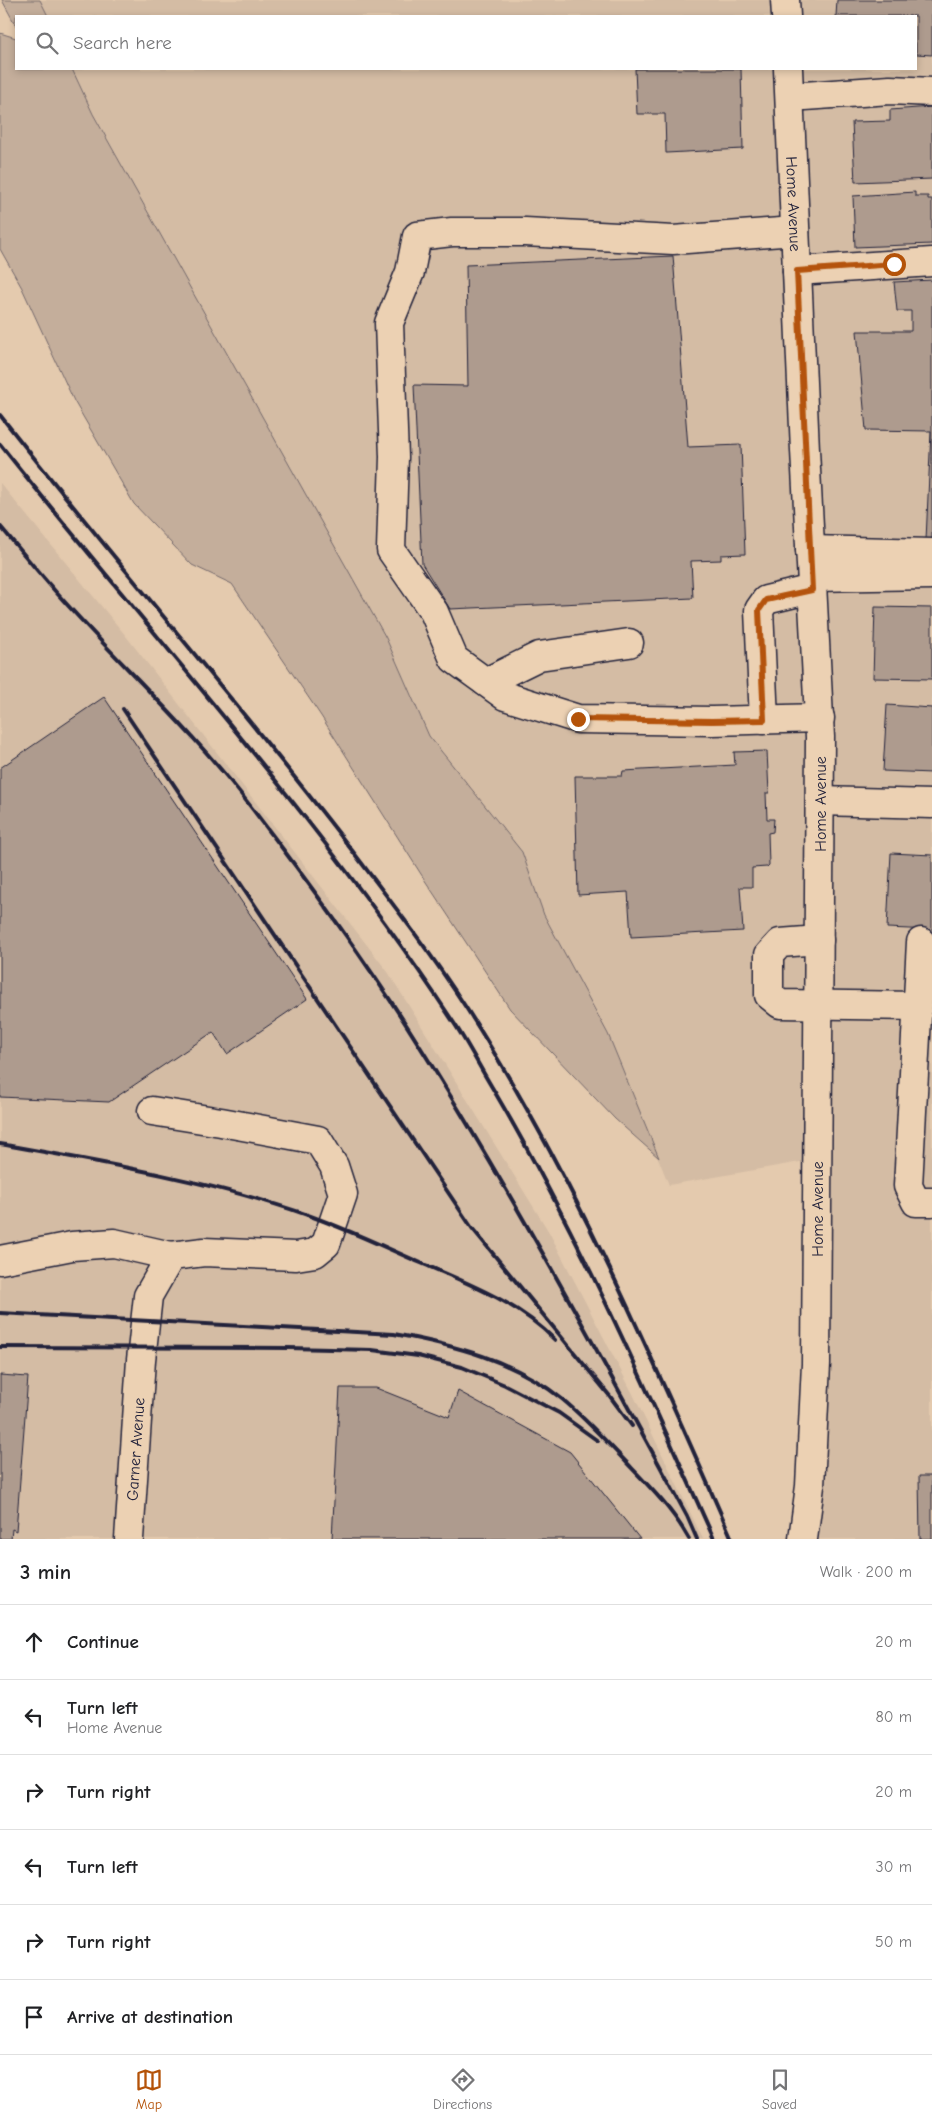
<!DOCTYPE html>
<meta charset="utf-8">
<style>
:root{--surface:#fff;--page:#f2f2f2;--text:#202124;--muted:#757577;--line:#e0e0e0;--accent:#b45309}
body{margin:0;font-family:"Comic Neue",sans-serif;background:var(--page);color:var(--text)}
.stop{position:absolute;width:15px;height:15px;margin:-11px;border:4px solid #b45309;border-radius:50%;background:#fff}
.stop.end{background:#b45309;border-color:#fff;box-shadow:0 1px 5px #0008}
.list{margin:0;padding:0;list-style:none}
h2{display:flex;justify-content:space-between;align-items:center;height:65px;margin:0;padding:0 20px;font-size:21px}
h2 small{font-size:16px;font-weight:400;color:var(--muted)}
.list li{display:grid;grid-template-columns:32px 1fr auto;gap:15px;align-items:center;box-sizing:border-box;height:75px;padding:0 20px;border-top:1px solid var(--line)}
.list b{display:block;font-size:19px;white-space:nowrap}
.list p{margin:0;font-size:16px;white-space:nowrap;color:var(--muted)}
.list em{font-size:16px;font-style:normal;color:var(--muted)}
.icon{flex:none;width:28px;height:28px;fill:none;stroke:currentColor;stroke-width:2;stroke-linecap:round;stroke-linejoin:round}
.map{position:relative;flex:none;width:932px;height:1539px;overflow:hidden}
.search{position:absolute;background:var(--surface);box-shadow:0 2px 8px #0003;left:15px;right:15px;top:15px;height:55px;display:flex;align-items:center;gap:12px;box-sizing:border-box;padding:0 18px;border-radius:0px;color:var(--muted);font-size:19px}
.sheet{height:515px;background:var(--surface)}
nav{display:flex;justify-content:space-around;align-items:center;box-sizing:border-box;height:70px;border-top:1px solid var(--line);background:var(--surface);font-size:14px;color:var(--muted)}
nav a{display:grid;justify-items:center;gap:2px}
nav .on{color:var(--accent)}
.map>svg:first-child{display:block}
.built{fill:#d4bca4}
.green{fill:#c4ae9b;stroke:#73686b}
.building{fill:#ae9b8e;stroke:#22223b}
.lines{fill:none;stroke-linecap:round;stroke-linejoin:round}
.minor-casing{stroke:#22223b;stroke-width:31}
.minor{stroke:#ecd1b3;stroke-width:28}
.rail{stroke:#22223b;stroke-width:4}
.route{stroke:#b45309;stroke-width:6}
.labels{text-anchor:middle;stroke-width:4;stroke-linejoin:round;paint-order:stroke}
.street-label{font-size:16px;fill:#22223b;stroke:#ecd1b3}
</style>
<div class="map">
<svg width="932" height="1539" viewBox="0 0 932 1539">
<rect width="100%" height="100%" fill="#e4caae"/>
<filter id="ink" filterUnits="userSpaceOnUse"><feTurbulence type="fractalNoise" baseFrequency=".02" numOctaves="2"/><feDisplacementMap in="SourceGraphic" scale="10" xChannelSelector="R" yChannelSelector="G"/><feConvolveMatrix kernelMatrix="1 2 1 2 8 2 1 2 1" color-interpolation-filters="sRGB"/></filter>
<g filter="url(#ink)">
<g class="built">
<polygon points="40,0 932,0 932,1539 803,1539 817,1159 669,1185 608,1034 544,915 522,852 429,736 386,638 93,114 72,69 916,69 916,16 48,16"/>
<polygon points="0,483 126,636 388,972 549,1232 633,1394 703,1539 0,1539"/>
</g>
<g class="green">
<polygon points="2,0 40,0 48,16 16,16 16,26"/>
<polygon points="0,33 16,38 16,69 72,69 93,114 386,638 429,736 522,852 544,915 608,1034 659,1158 615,1119 510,1009 426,882 321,716 232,584 192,565 134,504 74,401 22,288 0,249"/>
</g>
<g class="building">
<polygon points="837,0 932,0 932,55 916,54 916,16 836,16"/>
<polygon points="635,69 741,69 743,149 666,153 665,114 637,114"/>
<polygon points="932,107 932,179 855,182 852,122 890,121 890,110"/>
<polygon points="915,192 915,196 928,196 928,199 932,199 932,244 855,247 853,196"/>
<polygon points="673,256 688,447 741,445 745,554 721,555 721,560 691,561 693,598 450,609 422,564 414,385 468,386 466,265"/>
<polygon points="932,280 932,540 926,540 931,431 866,430 857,331 911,331 911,311 897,311 894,282"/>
<polygon points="875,607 932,608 932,679 873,678"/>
<polygon points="104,697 307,999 227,1054 213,1032 109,1102 0,1097 0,768"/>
<polygon points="887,705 932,708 932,773 883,771"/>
<polygon points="767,751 769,793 766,793 767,819 774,819 773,832 768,833 769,865 767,867 752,868 752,887 740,887 743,931 631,937 628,892 578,895 575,776 622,776 623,771 735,765 734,752"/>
<polygon points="891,853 932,855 932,930 887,928"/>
<polygon points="0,1375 28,1377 16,1531 12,1529 11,1539 0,1539"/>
<polygon points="340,1388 376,1388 449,1417 458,1391 570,1452 640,1539 332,1539"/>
<polygon points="919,1476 932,1476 932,1539 920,1539"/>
</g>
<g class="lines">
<defs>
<g id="minor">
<polyline points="785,0 786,16"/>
<path id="s1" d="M788,69L805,450L820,737L816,1364L810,1486L803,1539"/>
<polyline points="790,97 890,90 932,92"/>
<polyline points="795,231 673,240 525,232 452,232 417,236 410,272 389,323 394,457 391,550 434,612 454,659 505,696 578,719 712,721 820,718"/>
<polyline points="797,271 932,262"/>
<polyline points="810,550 932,553"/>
<polyline points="812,577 932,575"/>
<polyline points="486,682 539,656 629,643"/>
<polyline points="764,720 759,610 766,600 812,589"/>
<polyline points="820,801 932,804"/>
<polyline points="819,940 780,943 769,955 769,995 780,1004 918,1006"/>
<polyline points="921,942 908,1186 916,1202 932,1202"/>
<polyline points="0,1260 72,1246 114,1243 171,1256"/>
<path id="s2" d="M129,1539L141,1360L148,1296L171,1256L204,1252L296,1256L315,1253L326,1244L343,1194L334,1166L318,1140L221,1122L152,1111"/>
</g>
</defs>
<use href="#minor" class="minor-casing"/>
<use href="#minor" class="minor"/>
<g class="rail">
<path d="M0,415C116,563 240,704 354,853C392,903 431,953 465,1006C573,1174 652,1357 732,1539"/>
<path d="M0,444C152,636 318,816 452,1020C467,1042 479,1066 493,1089C578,1233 645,1386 714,1539"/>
<path d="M0,526C18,547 36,570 55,591C119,664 192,729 251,807C310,884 368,963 419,1045C515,1198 601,1357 687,1516L697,1539"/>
<polyline points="123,709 472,1228 609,1395 632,1426"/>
<path d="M0,1144C100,1162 206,1180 302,1213C343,1227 382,1246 421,1263C468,1283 519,1303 555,1340"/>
<path d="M0,1313L394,1334C454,1345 514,1360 562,1399C585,1418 606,1441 627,1463C650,1487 673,1510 689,1539"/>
<polyline points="0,1347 289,1348 372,1350 418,1356 462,1367 505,1385 559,1413 598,1441"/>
</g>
</g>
</g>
<g class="lines" filter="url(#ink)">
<polyline class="route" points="578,719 712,721 764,720 759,610 766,600 812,590 797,271 894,264"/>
</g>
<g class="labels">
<g class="street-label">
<text dy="6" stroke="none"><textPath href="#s1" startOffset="135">Home Avenue</textPath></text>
<text transform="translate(820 804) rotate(-90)" y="6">Home Avenue</text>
<text transform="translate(817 1209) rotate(-90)" y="6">Home Avenue</text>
<text dy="6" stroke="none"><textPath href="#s2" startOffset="90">Garner Avenue</textPath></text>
</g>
</g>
</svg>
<div class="stop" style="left:894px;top:264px"></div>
<div class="stop end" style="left:578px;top:719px"></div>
<div class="search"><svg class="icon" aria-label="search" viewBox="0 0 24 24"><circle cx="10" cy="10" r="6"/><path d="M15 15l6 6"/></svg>Search here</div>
</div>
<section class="sheet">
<h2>3 min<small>Walk · 200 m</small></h2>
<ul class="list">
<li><svg class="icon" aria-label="ahead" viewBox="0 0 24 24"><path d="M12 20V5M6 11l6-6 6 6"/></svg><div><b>Continue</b></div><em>20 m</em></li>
<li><svg class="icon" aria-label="left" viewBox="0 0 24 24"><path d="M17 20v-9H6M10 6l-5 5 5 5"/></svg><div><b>Turn left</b><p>Home Avenue</p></div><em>80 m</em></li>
<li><svg class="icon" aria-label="right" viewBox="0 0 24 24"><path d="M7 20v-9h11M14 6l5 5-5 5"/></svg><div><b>Turn right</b></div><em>20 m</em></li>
<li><svg class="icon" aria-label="left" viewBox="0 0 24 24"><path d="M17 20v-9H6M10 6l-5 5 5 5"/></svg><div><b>Turn left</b></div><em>30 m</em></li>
<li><svg class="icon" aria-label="right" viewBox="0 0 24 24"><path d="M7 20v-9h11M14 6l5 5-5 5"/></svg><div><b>Turn right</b></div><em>50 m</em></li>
<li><svg class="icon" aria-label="arrive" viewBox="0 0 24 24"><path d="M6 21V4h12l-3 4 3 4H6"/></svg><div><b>Arrive at destination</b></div></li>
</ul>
</section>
<nav>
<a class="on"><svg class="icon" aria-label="map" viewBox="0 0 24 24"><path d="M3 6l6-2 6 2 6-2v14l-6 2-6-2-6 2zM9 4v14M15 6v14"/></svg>Map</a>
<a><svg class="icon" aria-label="directions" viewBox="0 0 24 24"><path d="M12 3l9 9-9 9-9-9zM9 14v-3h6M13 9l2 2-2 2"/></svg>Directions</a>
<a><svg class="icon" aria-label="saved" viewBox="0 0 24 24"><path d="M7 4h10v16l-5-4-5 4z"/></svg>Saved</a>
</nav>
